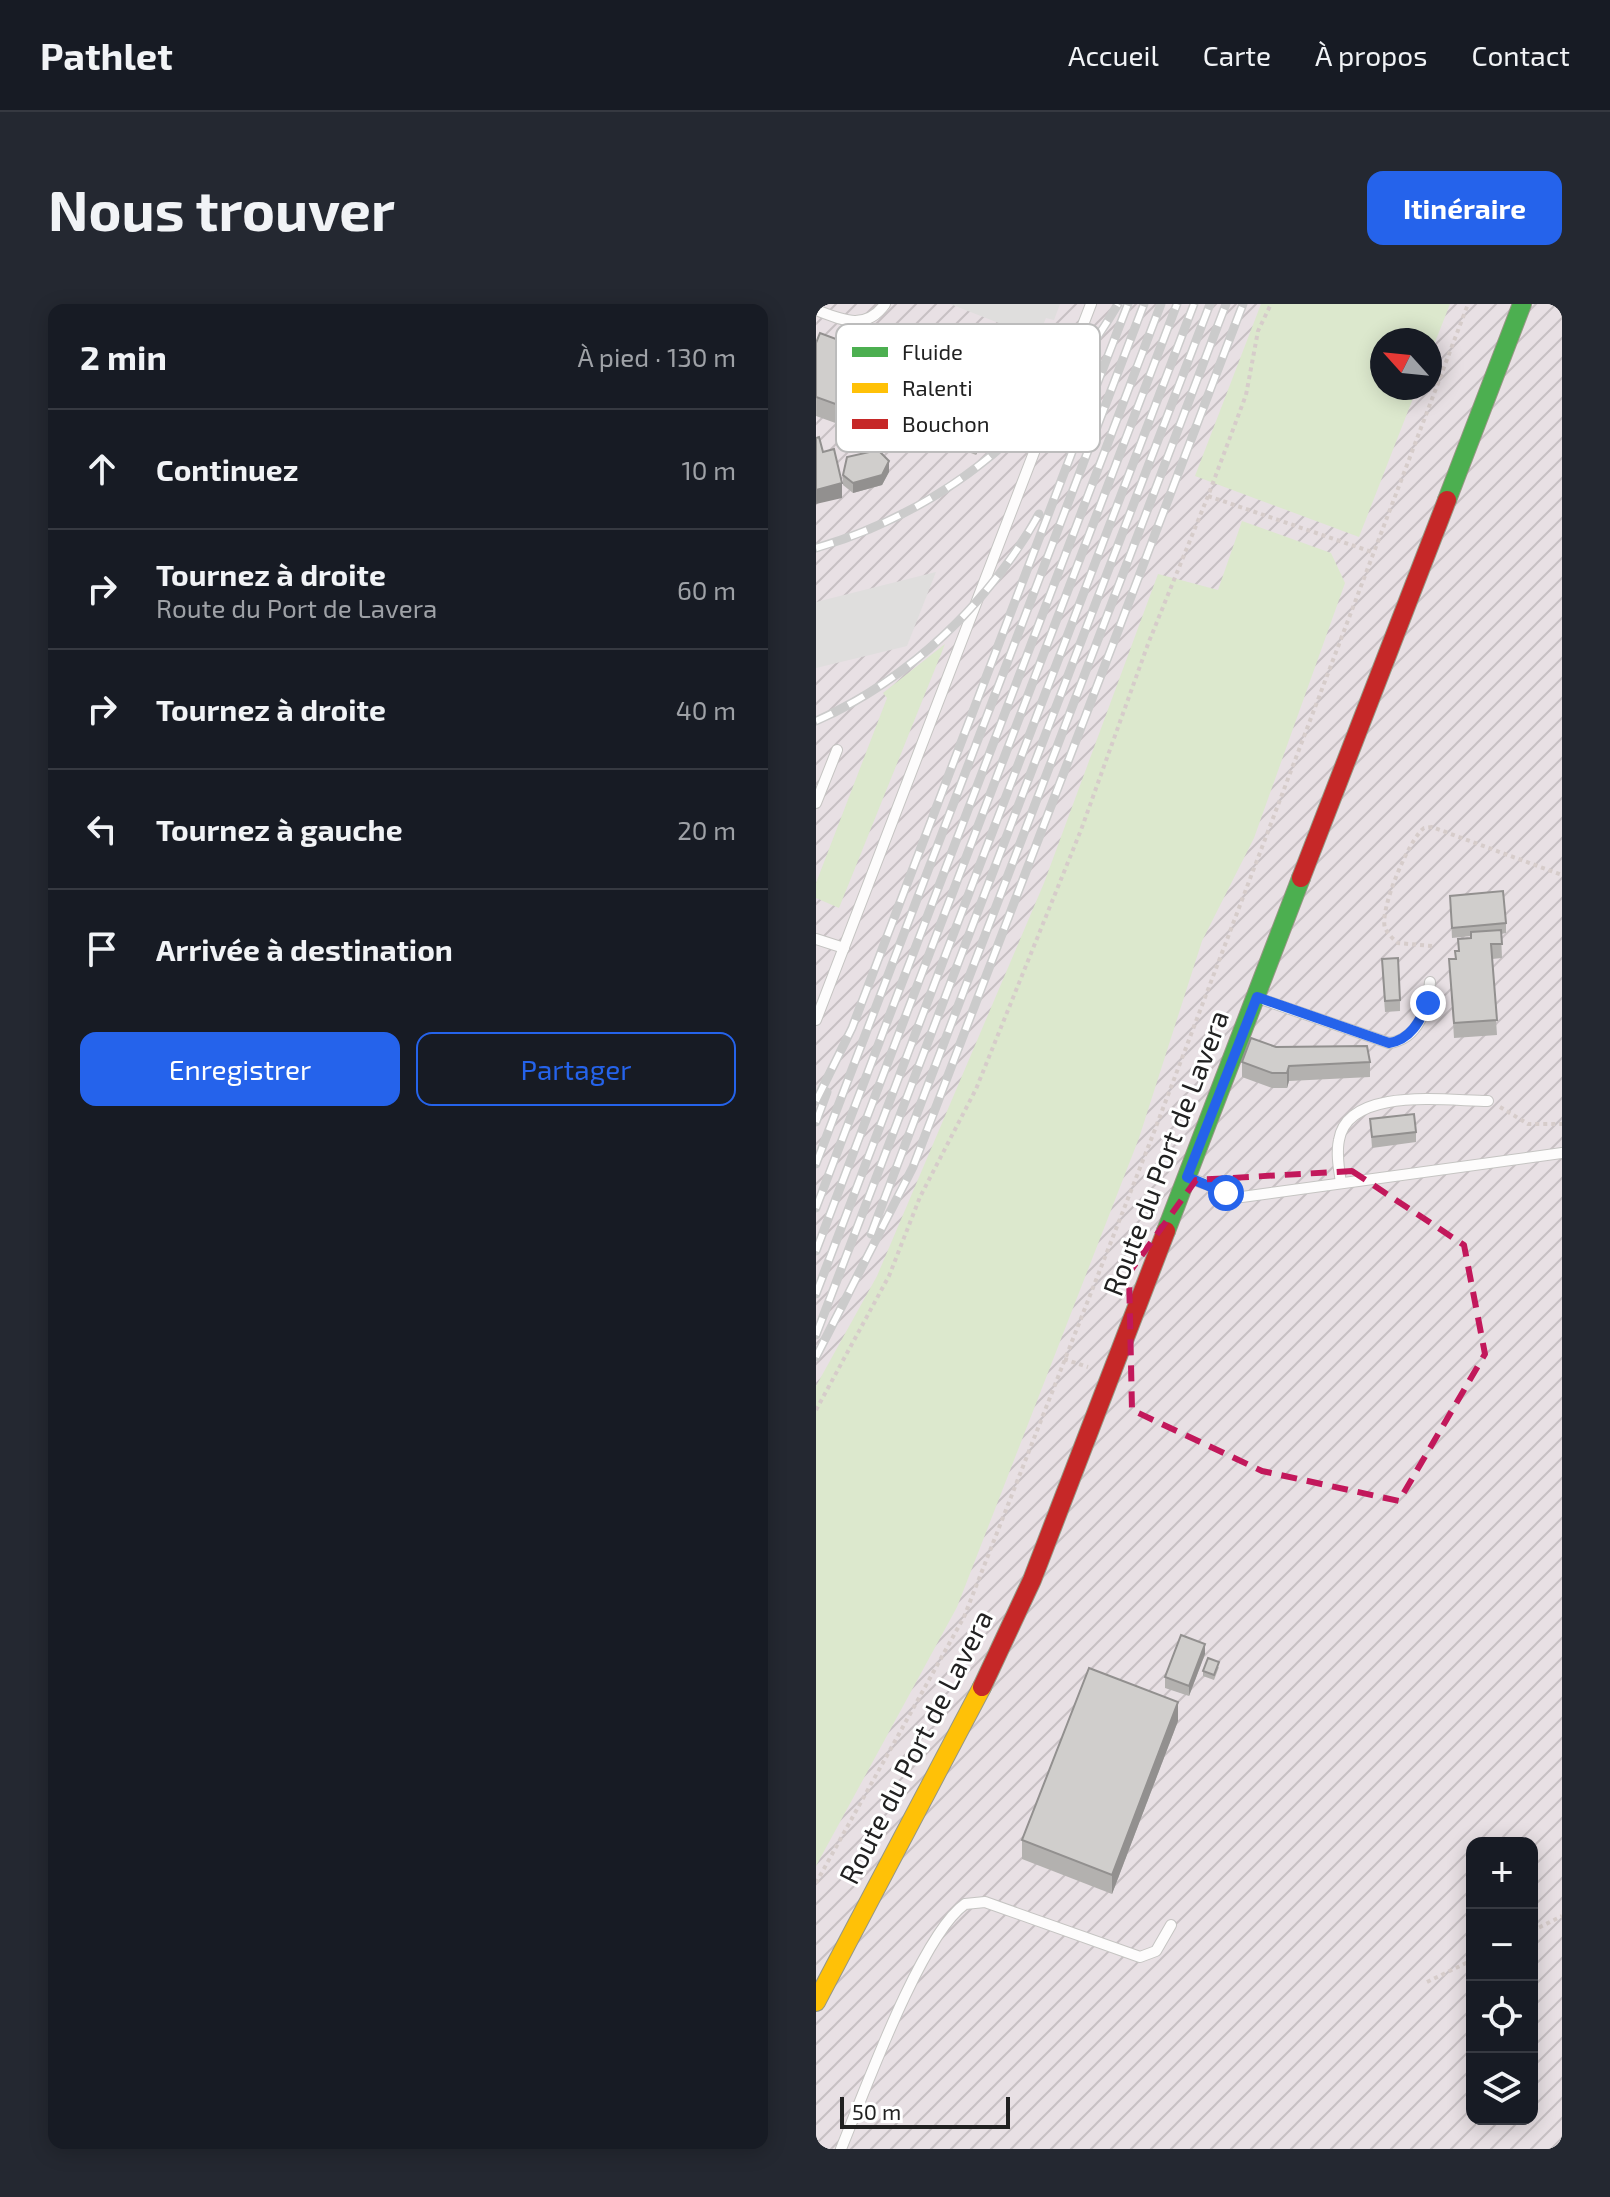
<!DOCTYPE html>
<html lang="fr">
<meta charset="utf-8">
<style>
:root{--surface:#171b24;--page:#242831;--text:#f1f3f6;--muted:#9ea1a6;--line:#363941;--accent:#2563eb}
body{margin:0;font-family:"Exo 2",sans-serif;background:var(--page);color:var(--text)}
.controls{position:absolute;right:24px;bottom:24px;display:grid;overflow:hidden;border-radius:16px;box-shadow:0 4px 20px #0003}
.controls button{width:72px;height:72px;display:grid;place-items:center;padding:0;border:0;border-bottom:2px solid var(--line);background:var(--surface);color:var(--text);font:40px sans-serif}
.compass{position:absolute;left:554px;top:24px;width:72px;height:72px;border-radius:50%;background:var(--surface);box-shadow:0 4px 20px #0003;rotate:297deg}
.scale{position:absolute;left:24px;bottom:20px;width:170px;box-sizing:border-box;padding-left:8px;border:4px solid #212121;border-top:0;font-size:22px;line-height:28px;white-space:nowrap;color:#212121;-webkit-text-stroke:6px #fff;paint-order:stroke}
.stop{position:absolute;width:24px;height:24px;margin:-18px;border:6px solid #2563eb;border-radius:50%;background:#fff}
.stop.end{background:#2563eb;border-color:#fff;box-shadow:0 2px 8px #0008}
.list{margin:0;padding:0;list-style:none}
h2{display:flex;justify-content:space-between;align-items:center;height:104px;margin:0;padding:0 32px;font-size:34px}
h2 small{font-size:26px;font-weight:400;color:var(--muted)}
.list li{display:grid;grid-template-columns:52px 1fr auto;gap:24px;align-items:center;box-sizing:border-box;height:120px;padding:0 32px;border-top:2px solid var(--line)}
.list b{display:block;font-size:30px;white-space:nowrap}
.list p{margin:0;font-size:26px;white-space:nowrap;color:var(--muted)}
.list em{font-size:26px;font-style:normal;color:var(--muted)}
.actions{display:flex;gap:16px;padding:24px 32px}
.actions a{flex:1;padding:18px 0;border:2px solid var(--accent);border-radius:16px;text-align:center;font-size:28px;color:var(--accent)}
.actions .main{background:var(--accent);color:#fff}
.icon{flex:none;width:44px;height:44px;fill:none;stroke:currentColor;stroke-width:2;stroke-linecap:round;stroke-linejoin:round}
.map{position:relative;flex:none;width:746px;height:1845px;overflow:hidden;border-radius:16px}
header{display:flex;align-items:center;gap:48px;box-sizing:border-box;height:112px;padding:0 40px;background:var(--surface);border-bottom:2px solid var(--line)}
header strong{font-size:38px}
nav{display:flex;gap:44px;margin-inline-start:auto;font-size:28px}
.intro{display:flex;align-items:center;justify-content:space-between;box-sizing:border-box;height:192px;padding:0 48px}
h1{margin:0;font-size:56px}
.button{padding:20px 36px;border-radius:16px;background:var(--accent);color:#fff;font-size:28px;font-weight:700}
main{display:flex;gap:48px;padding:0 48px}
aside{flex:1;background:var(--surface);border-radius:16px;box-shadow:0 4px 20px #0003}
.map>svg:first-child{display:block}
.industrial{fill:url(#industrial-furrows);fill-rule:evenodd}
.grass{fill:#dce8cd}
.parking{fill:#dfdedd}
.lines{fill:none;stroke-linecap:round;stroke-linejoin:round}
.lane-casing{stroke:#c5c4c2;stroke-width:12}
.fast-casing{stroke:#969784;stroke-width:20}
.slow-casing{stroke:#969784;stroke-width:20}
.jam-casing{stroke:#969784;stroke-width:20}
.path{stroke:#d6ccca;stroke-width:4;stroke-dasharray:4 4;stroke-linecap:butt}
.lane{stroke:#fdfcfc;stroke-width:10}
.fast{stroke:#4caf50;stroke-width:18}
.slow{stroke:#ffc107;stroke-width:18}
.jam{stroke:#c62828;stroke-width:18}
.rail-casing{stroke:#cbcbcb;stroke-width:9}
.rail{stroke:#fff;stroke-width:6;stroke-dasharray:18;stroke-linecap:butt}
.wall{fill:#b3b1af}
.shaded-wall{fill:#92908f}
.building{fill:#d0cecc;stroke:#92908f;stroke-width:2}
.route{stroke:#2563eb;stroke-width:10}
.marked{fill:none;stroke:#c2185b;stroke-width:6;stroke-dasharray:16 10;stroke-linejoin:round}
.labels{text-anchor:middle;stroke-width:6;stroke-linejoin:round;paint-order:stroke}
.street-label{font-size:28px;fill:#212121;stroke:#fff}
.key{fill:#fff;stroke:#bcbcbc;stroke-width:2}
.key-label{font-size:22px;fill:#212121}
</style>
<header>
<strong>Pathlet</strong>
<nav><a>Accueil</a><a>Carte</a><a>À propos</a><a>Contact</a></nav>
</header>
<div class="intro"><h1>Nous trouver</h1><a class="button">Itinéraire</a></div>
<main>
<aside>
<h2>2 min<small>À pied · 130 m</small></h2>
<ul class="list">
<li><svg class="icon" aria-label="ahead" viewBox="0 0 24 24"><path d="M12 20V5M6 11l6-6 6 6"/></svg><div><b>Continuez</b></div><em>10 m</em></li>
<li><svg class="icon" aria-label="right" viewBox="0 0 24 24"><path d="M7 20v-9h11M14 6l5 5-5 5"/></svg><div><b>Tournez à droite</b><p>Route du Port de Lavera</p></div><em>60 m</em></li>
<li><svg class="icon" aria-label="right" viewBox="0 0 24 24"><path d="M7 20v-9h11M14 6l5 5-5 5"/></svg><div><b>Tournez à droite</b></div><em>40 m</em></li>
<li><svg class="icon" aria-label="left" viewBox="0 0 24 24"><path d="M17 20v-9H6M10 6l-5 5 5 5"/></svg><div><b>Tournez à gauche</b></div><em>20 m</em></li>
<li><svg class="icon" aria-label="arrive" viewBox="0 0 24 24"><path d="M6 21V4h12l-3 4 3 4H6"/></svg><div><b>Arrivée à destination</b></div></li>
</ul>
<div class="actions"><a class="main">Enregistrer</a><a>Partager</a></div>
</aside>
<div class="map">
<svg width="746" height="1845" viewBox="0 0 746 1845">
<defs>
<pattern id="industrial-furrows" width="10" height="10" patternUnits="userSpaceOnUse" patternTransform="scale(2)"><rect width="10" height="10" fill="#e8e0e4"/><path d="M-1 1l2-2M0 10L10 0M9 11l2-2" fill="none" stroke="#c7c0c3"/></pattern>
</defs>
<rect width="100%" height="100%" fill="#efedea"/>
<path class="industrial" d="M0,0H746V1845H0ZM566,36H614V84H566ZM656,1539H716V1815H656Z"/>
<g class="grass">
<polygon points="445,0 634,0 614,51 614,36 566,36 566,84 601,84 543,233 379,172"/>
<polygon points="426,217 515,249 529,279 438,534 386,637 323,834 141,1303 0,1562 0,1082 61,972 228,579 342,270 402,286"/>
<polygon points="129,340 23,604 0,594 0,579 71,394 67,389"/>
</g>
<g class="parking">
<polygon points="134,0 244,0 238,16 230,14 226,24 233,27 229,37"/>
<polygon points="120,268 91,342 0,364 0,298"/>
</g>
<g class="lines">
<defs>
<g id="lane">
<path d="M0,6C26,16 50,27 69,0"/>
<polyline points="0,499 21,446"/>
<polyline points="0,635 28,644"/>
<path d="M442,694L573,739C603,735 612,703 614,678"/>
<polyline points="0,716 275,0"/>
<polyline points="373,874 426,893 746,849"/>
<path d="M525,879C523,865 520,850 523,836C532,782 631,797 672,797"/>
<path d="M25,1845C48,1789 105,1631 149,1600L169,1598L324,1653L340,1647L355,1621"/>
</g>
<g id="fast">
<polyline points="631,196 706,0"/>
<polyline points="350,927 485,574"/>
</g>
<polyline id="slow" points="0,1698 166,1383"/>
<g id="jam">
<polyline points="485,574 631,196"/>
<polyline points="166,1383 216,1276 350,927"/>
</g>
</defs>
<use href="#lane" class="lane-casing"/>
<use href="#fast" class="fast-casing"/>
<use href="#slow" class="slow-casing"/>
<use href="#jam" class="jam-casing"/>
<g class="path">
<polyline points="392,192 556,248"/>
<path d="M616,642L582,639C577,635 572,630 569,624C563,606 593,535 608,524L616,523L746,571"/>
<polyline points="684,803 712,820 746,820"/>
<polyline points="248,1055 272,1063"/>
<polyline points="0,1106 73,972 104,893 160,785 265,526 332,340 392,192 430,91 442,27 455,0"/>
<polyline points="0,1579 148,1313 338,828 652,0"/>
<polyline points="716,1627 746,1612"/>
<polyline points="611,1678 656,1656"/>
</g>
<use href="#lane" class="lane"/>
<use href="#fast" class="fast"/>
<use href="#slow" class="slow"/>
<use href="#jam" class="jam"/>
<defs>
<g id="rail">
<polyline points="266,119 312,0"/>
<path d="M0,244C133,205 232,119 302,0"/>
<path d="M0,417C94,375 173,299 223,210"/>
<polyline points="0,797 36,724 271,109"/>
<polyline points="0,818 11,788"/>
<polyline points="0,860 328,0"/>
<polyline points="0,904 345,0"/>
<polyline points="55,930 410,0"/>
<polyline points="0,947 361,0"/>
<polyline points="0,990 378,0"/>
<polyline points="0,1031 394,0"/>
<polyline points="0,1053 97,863 427,0"/>
</g>
</defs>
<use href="#rail" class="rail-casing"/>
<use href="#rail" class="rail"/>
</g>
<g class="wall">
<polygon points="0,39 108,68 143,47 124,97 147,111 165,137 160,151 111,132 109,137 30,107 25,121 0,112"/>
<polygon points="73,168 66,181 37,189 27,181 27,171"/>
<polygon points="634,592 690,619 690,629 685,630 686,654 676,655 681,731 638,734 633,655 639,655 642,647 642,635 655,634 655,632 636,634"/>
<polygon points="566,665 584,696 584,707 569,708"/>
<polygon points="460,743 554,758 554,773 473,777 471,784 456,784 426,773 426,758"/>
<polygon points="554,815 600,828 600,838 556,844"/>
<polygon points="389,1350 373,1392 349,1384 349,1373"/>
<polygon points="403,1363 398,1376 387,1372 387,1367"/>
<polygon points="362,1417 296,1590 206,1555 206,1536"/>
</g>
<g class="shaded-wall">
<polygon points="143,28 143,47 118,114 118,95"/>
<polygon points="30,88 30,107 25,121 25,102"/>
<polygon points="111,113 111,132 109,137 109,118"/>
<polygon points="165,118 165,137 160,151 160,133"/>
<polygon points="73,157 73,168 66,181 37,189 37,179"/>
<polygon points="26,179 26,194 0,200 0,186"/>
<polygon points="473,762 473,777 471,784 471,769"/>
<polygon points="389,1340 389,1350 373,1392 373,1382"/>
<polygon points="362,1398 362,1417 296,1590 296,1571"/>
</g>
<g class="building">
<polygon points="125,21 143,28 118,95 147,106 146,111 165,118 160,133 111,113 109,118 30,88 25,102 0,93 0,39 4,29 108,68"/>
<polygon points="3,133 7,148 18,145 26,179 0,186 0,134"/>
<polygon points="62,146 73,157 66,171 37,179 27,171 31,153"/>
<polygon points="687,587 690,619 636,624 634,592"/>
<polygon points="685,626 686,640 675,640 681,716 638,719 633,655 640,655 639,647 643,647 642,635 655,634 655,628"/>
<polygon points="582,654 584,696 569,697 566,655"/>
<polygon points="435,734 460,743 551,742 554,758 473,762 471,769 456,769 426,758"/>
<polygon points="598,810 600,828 556,833 554,815"/>
<polygon points="365,1331 389,1340 373,1382 349,1373"/>
<polygon points="392,1354 403,1358 398,1371 387,1367"/>
<polygon points="273,1364 362,1398 296,1571 206,1536"/>
</g>
<g class="lines">
<path class="route" d="M410,889L371,873L441,693L573,739C594,736 604,717 612,699"/>
</g>
<path class="marked" d="M536,867L648,941L669,1050L583,1197L446,1167L316,1106L313,969L380,876Z"/>
<g class="labels">
<g class="street-label">
<text transform="translate(350 849) rotate(-69)" y="10">Route du Port de Lavera</text>
<text transform="translate(100 1443) rotate(-63)" y="10">Route du Port de Lavera</text>
</g>
</g>
<rect x="20" y="20" width="264" height="128" rx="12" class="key"/>
<rect x="36" y="43" width="36" height="10" fill="#4caf50"/>
<rect x="36" y="79" width="36" height="10" fill="#ffc107"/>
<rect x="36" y="115" width="36" height="10" fill="#c62828"/>
<g class="key-label">
<text x="86" y="56">Fluide</text>
<text x="86" y="92">Ralenti</text>
<text x="86" y="128">Bouchon</text>
</g>
</svg>
<div class="controls">
<button>+</button>
<button>−</button>
<button><svg class="icon" aria-label="locate" viewBox="0 0 24 24"><circle cx="12" cy="12" r="6"/><path d="M12 2v4M12 18v4M2 12h4M18 12h4"/></svg></button>
<button><svg class="icon" aria-label="layers" viewBox="0 0 24 24"><path d="M12 4l9 5-9 5-9-5zM3 14l9 5 9-5"/></svg></button>
</div>
<svg class="compass" viewBox="-18 -18 36 36"><path d="M0-13l5 13h-10z" fill="#e53935"/><path d="M0 13l5-13h-10z" fill="#9ea1a6"/></svg>
<div class="scale">50 m</div>
<div class="stop" style="left:410px;top:889px"></div>
<div class="stop end" style="left:612px;top:699px"></div>
</div>
</main>
